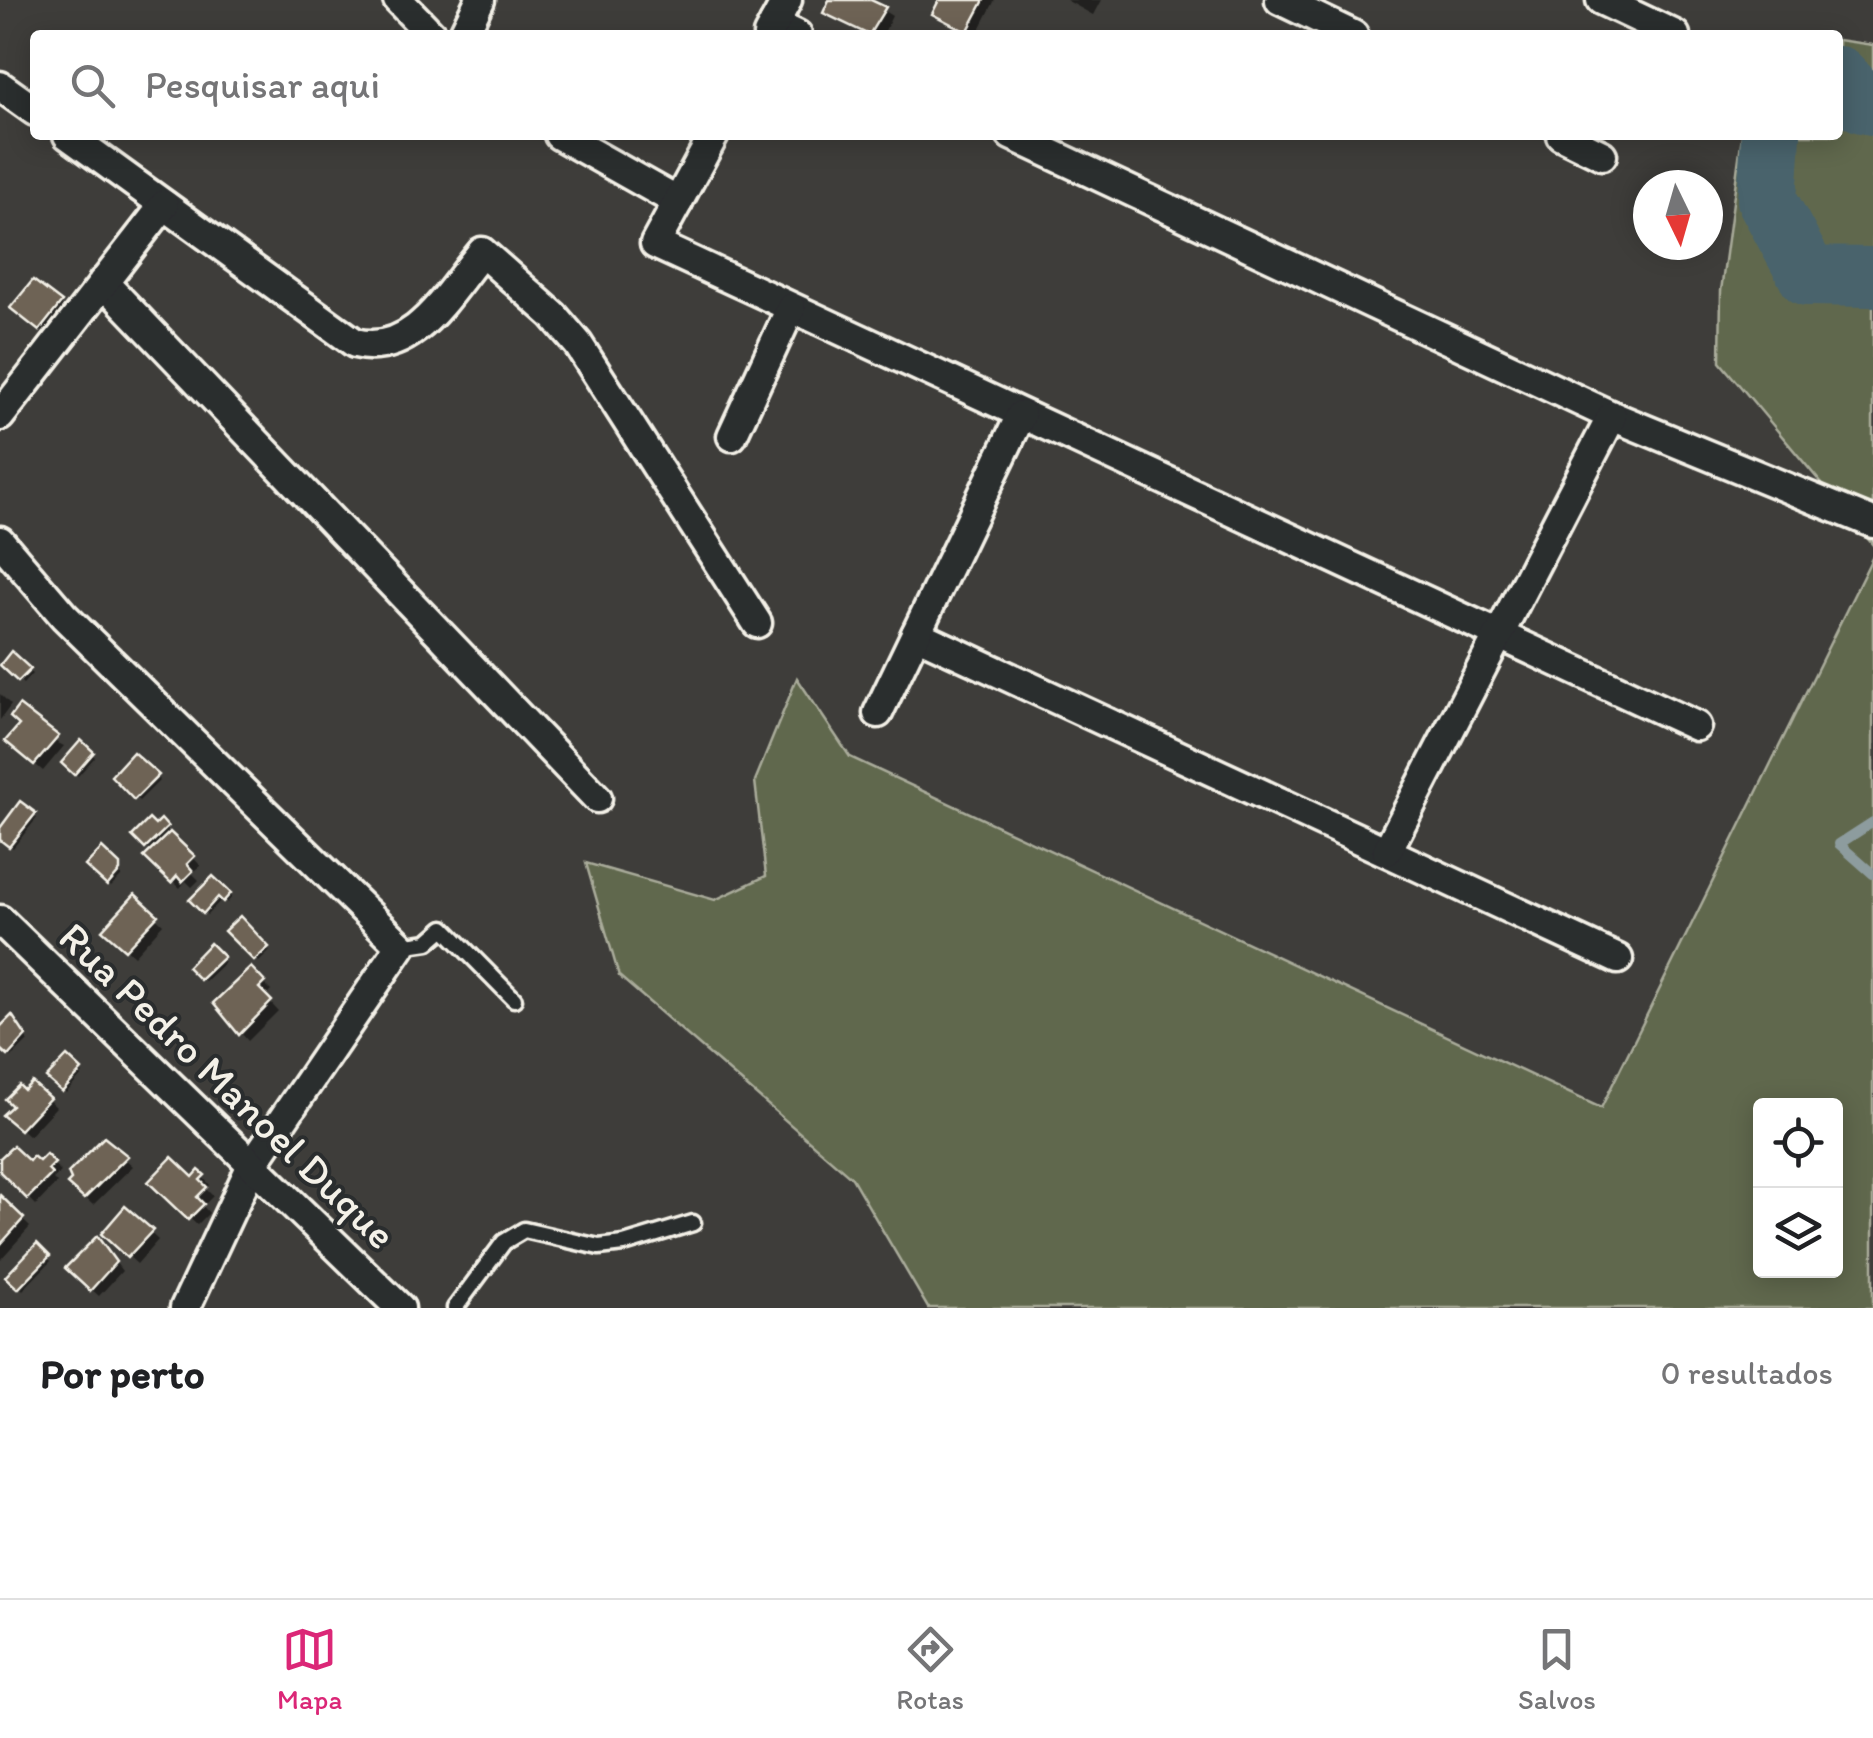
<!DOCTYPE html>
<html lang="pt">
<style>
:root{--surface:#fff;--page:#f6f6f6;--text:#202124;--muted:#757577;--line:#e0e0e0;--accent:#db2777}
body{margin:0;font-family:Itim,sans-serif;background:var(--page);color:var(--text)}
.controls{position:absolute;right:30px;bottom:30px;display:grid;overflow:hidden;border-radius:10px;box-shadow:0 5px 25px #0003}
.controls button{width:90px;height:90px;display:grid;place-items:center;padding:0;border:0;border-bottom:2px solid var(--line);background:var(--surface);color:var(--text);font:50px sans-serif}
.compass{position:absolute;left:1633px;top:170px;width:90px;height:90px;border-radius:50%;background:var(--surface);box-shadow:0 5px 25px #0003;rotate:175deg}
.list{margin:0;padding:0;list-style:none}
h2{display:flex;justify-content:space-between;align-items:center;height:130px;margin:0;padding:0 40px;font-size:42px}
h2 small{font-size:32px;font-weight:400;color:var(--muted)}
.icon{flex:none;width:55px;height:55px;fill:none;stroke:currentColor;stroke-width:2;stroke-linecap:round;stroke-linejoin:round}
.map{position:relative;flex:none;width:1873px;height:1308px;overflow:hidden}
.search{position:absolute;background:var(--surface);box-shadow:0 5px 25px #0003;left:30px;right:30px;top:30px;height:110px;display:flex;align-items:center;gap:25px;box-sizing:border-box;padding:0 35px;border-radius:10px;color:var(--muted);font-size:38px}
.sheet{height:290px;background:var(--surface)}
nav{display:flex;justify-content:space-around;align-items:center;box-sizing:border-box;height:140px;border-top:2px solid var(--line);background:var(--surface);font-size:28px;color:var(--muted)}
nav a{display:grid;justify-items:center;gap:5px}
nav .on{color:var(--accent)}
.map>svg:first-child{display:block}
.green{fill:#61684e;stroke:#aaac9b;stroke-width:2.5;fill-rule:evenodd}
.shadow{fill:#0007}
.lines{fill:none;stroke-linecap:round;stroke-linejoin:round}
.stream{stroke:#8d9c9e;stroke-width:10}
.river{stroke:#48646c;stroke-width:60}
.building{fill:#6e6355;stroke:#f4f1e8;stroke-width:2.5}
.service-casing{stroke:#f4f1e8;stroke-width:21}
.minor-casing{stroke:#f4f1e8;stroke-width:35}
.service{stroke:#2a2d2e;stroke-width:14}
.minor{stroke:#2a2d2e;stroke-width:28}
.labels{text-anchor:middle;stroke-width:8;stroke-linejoin:round;paint-order:stroke}
.street-label{font-size:42px;fill:#f4f1e8;stroke:#2a2d2e}
</style>
<div class="map">
<svg width="1873" height="1308" viewBox="0 0 1873 1308">
<rect width="100%" height="100%" fill="#3e3d3a"/>
<filter id="ink" filterUnits="userSpaceOnUse"><feTurbulence type="fractalNoise" baseFrequency=".01" numOctaves="2"/><feDisplacementMap in="SourceGraphic" scale="20" xChannelSelector="R" yChannelSelector="G"/><feConvolveMatrix kernelMatrix="1 2 1 2 8 2 1 2 1" color-interpolation-filters="sRGB"/></filter>
<g filter="url(#ink)">
<g class="green">
<polygon points="1838,40 1873,45 1873,545 1720,362 1721,291 1742,135 1838,135"/>
<path d="M1873,556V1308H928L852,1178L619,976L586,863L715,900L766,876L755,781L797,678L850,757L1601,1108ZM1760,1106H1836V1270H1760Z"/>
</g>
<g class="shadow">
<polygon points="832,0 866,0 892,16 883,35 864,35 826,13"/>
<polygon points="942,0 995,0 977,35 935,13"/>
<polygon points="1066,0 1101,0 1093,15"/>
<polygon points="60,304 68,311 48,336 21,315"/>
<polygon points="11,654 32,674 23,684 2,664"/>
<polygon points="0,694 11,705 0,720"/>
<polygon points="22,725 64,746 43,771 16,748"/>
<polygon points="81,744 95,757 78,776 64,763"/>
<polygon points="133,756 160,780 139,801 115,776"/>
<polygon points="21,805 37,818 13,848 0,838 0,832"/>
<polygon points="161,823 201,866 192,873 199,880 192,887 186,881 180,888 148,857 152,853 136,836"/>
<polygon points="102,852 122,876 111,887 89,865"/>
<polygon points="213,880 232,897 227,903 223,898 207,915 192,900"/>
<polygon points="135,898 163,924 134,956 105,930"/>
<polygon points="240,919 270,951 259,962 228,931"/>
<polygon points="210,947 225,962 205,981 190,967"/>
<polygon points="251,971 271,991 265,997 278,1011 248,1041 216,1004"/>
<polygon points="15,1022 28,1041 12,1057 0,1046 0,1030"/>
<polygon points="67,1059 83,1074 66,1093 50,1078"/>
<polygon points="32,1085 56,1107 29,1136 6,1115"/>
<polygon points="104,1140 133,1166 93,1205 70,1184"/>
<polygon points="46,1158 61,1172 53,1179 57,1183 36,1205 0,1168 0,1161 39,1165"/>
<polygon points="200,1174 210,1185 206,1189 213,1196 203,1206 209,1213 197,1225 151,1182 194,1181"/>
<polygon points="0,1198 30,1227 0,1260"/>
<polygon points="126,1210 158,1240 137,1264 104,1234"/>
<polygon points="37,1247 51,1261 23,1290 9,1277"/>
<polygon points="104,1247 122,1271 99,1296 68,1268"/>
</g>
<g class="lines">
<polyline class="stream" points="1873,822 1839,844 1873,874"/>
<g class="river">
<polyline points="1838,76 1863,103 1873,105"/>
<polyline points="1771,135 1767,200 1808,276 1873,277"/>
</g>
</g>
<g class="building">
<polygon points="829,0 871,0 886,7 869,35 823,13"/>
<polygon points="939,0 984,0 967,32 932,14"/>
<polygon points="33,280 62,302 39,331 10,308"/>
<polygon points="11,651 31,669 18,682 0,665"/>
<polygon points="19,705 59,736 34,765 5,741 19,725 10,717"/>
<polygon points="81,740 94,752 74,775 61,763"/>
<polygon points="133,752 159,775 134,800 111,776"/>
<polygon points="20,801 36,813 9,847 0,840 0,828"/>
<polygon points="149,819 155,825 161,819 168,827 145,849 132,836"/>
<polygon points="170,832 195,856 187,864 193,871 182,882 177,876 171,883 144,857"/>
<polygon points="102,848 120,865 120,871 107,886 85,866"/>
<polygon points="213,876 231,893 223,902 218,897 203,914 189,900"/>
<polygon points="135,894 158,915 125,950 102,930"/>
<polygon points="240,916 269,947 254,961 224,931"/>
<polygon points="210,943 224,957 200,980 187,967"/>
<polygon points="251,967 265,982 259,988 272,1001 239,1035 213,1003"/>
<polygon points="12,1015 26,1036 8,1056 0,1049 0,1027"/>
<polygon points="67,1056 82,1070 62,1092 46,1078"/>
<polygon points="32,1082 50,1098 20,1130 2,1115 12,1106 5,1099 19,1085 24,1090"/>
<polygon points="104,1137 128,1156 84,1199 67,1184 71,1180 68,1173"/>
<polygon points="13,1146 29,1161 33,1156 39,1161 46,1154 55,1163 48,1170 52,1174 27,1199 0,1172 0,1158"/>
<polygon points="172,1157 193,1177 199,1170 205,1175 200,1180 207,1187 197,1197 204,1204 188,1220 148,1182"/>
<polygon points="0,1195 24,1218 0,1245"/>
<polygon points="125,1206 153,1230 127,1258 101,1234"/>
<polygon points="97,1236 116,1262 90,1291 65,1268"/>
<polygon points="37,1243 50,1256 18,1289 5,1277"/>
</g>
<g class="lines">
<defs>
<g id="service">
<polyline points="401,946 428,942 444,928 514,999"/>
<polyline points="455,1308 504,1242 524,1230 599,1247 624,1244 693,1223"/>
</g>
<g id="minor">
<polyline points="398,0 432,35"/>
<polyline points="1280,0 1353,35"/>
<polyline points="1601,0 1675,35"/>
<polyline points="774,24 797,35"/>
<polyline points="463,35 480,0"/>
<polyline points="768,35 787,0"/>
<polyline points="0,86 35,111"/>
<path d="M68,135L355,343C414,358 448,292 482,252L553,315L578,344L757,623"/>
<polyline points="559,135 678,202"/>
<polyline points="714,135 655,244 1696,726"/>
<polyline points="1011,135 1612,416 1873,523"/>
<polyline points="1561,135 1602,155"/>
<polyline points="103,282 597,798"/>
<polyline points="0,416 164,205"/>
<polyline points="732,436 791,308"/>
<polyline points="0,541 64,616 401,946 252,1165 185,1308"/>
<polyline points="916,634 1618,959"/>
<polyline points="878,713 1021,415"/>
<polyline points="1387,851 1612,416"/>
<polyline points="0,920 400,1308"/>
</g>
</defs>
<use href="#service" class="service-casing"/>
<use href="#minor" class="minor-casing"/>
<use href="#service" class="service"/>
<use href="#minor" class="minor"/>
</g>
</g>
<g class="labels">
<g class="street-label">
<text transform="translate(228 1085) rotate(44)" y="15">Rua Pedro Manoel Duque</text>
</g>
</g>
</svg>
<div class="controls">
<button><svg class="icon" aria-label="locate" viewBox="0 0 24 24"><circle cx="12" cy="12" r="6"/><path d="M12 2v4M12 18v4M2 12h4M18 12h4"/></svg></button>
<button><svg class="icon" aria-label="layers" viewBox="0 0 24 24"><path d="M12 4l9 5-9 5-9-5zM3 14l9 5 9-5"/></svg></button>
</div>
<svg class="compass" viewBox="-18 -18 36 36"><path d="M0-13l5 13h-10z" fill="#e53935"/><path d="M0 13l5-13h-10z" fill="#757577"/></svg>
<div class="search"><svg class="icon" aria-label="search" viewBox="0 0 24 24"><circle cx="10" cy="10" r="6"/><path d="M15 15l6 6"/></svg>Pesquisar aqui</div>
</div>
<section class="sheet">
<h2>Por perto<small>0 resultados</small></h2>
<ul class="list">
</ul>
</section>
<nav>
<a class="on"><svg class="icon" aria-label="map" viewBox="0 0 24 24"><path d="M3 6l6-2 6 2 6-2v14l-6 2-6-2-6 2zM9 4v14M15 6v14"/></svg>Mapa</a>
<a><svg class="icon" aria-label="directions" viewBox="0 0 24 24"><path d="M12 3l9 9-9 9-9-9zM9 14v-3h6M13 9l2 2-2 2"/></svg>Rotas</a>
<a><svg class="icon" aria-label="saved" viewBox="0 0 24 24"><path d="M7 4h10v16l-5-4-5 4z"/></svg>Salvos</a>
</nav>
